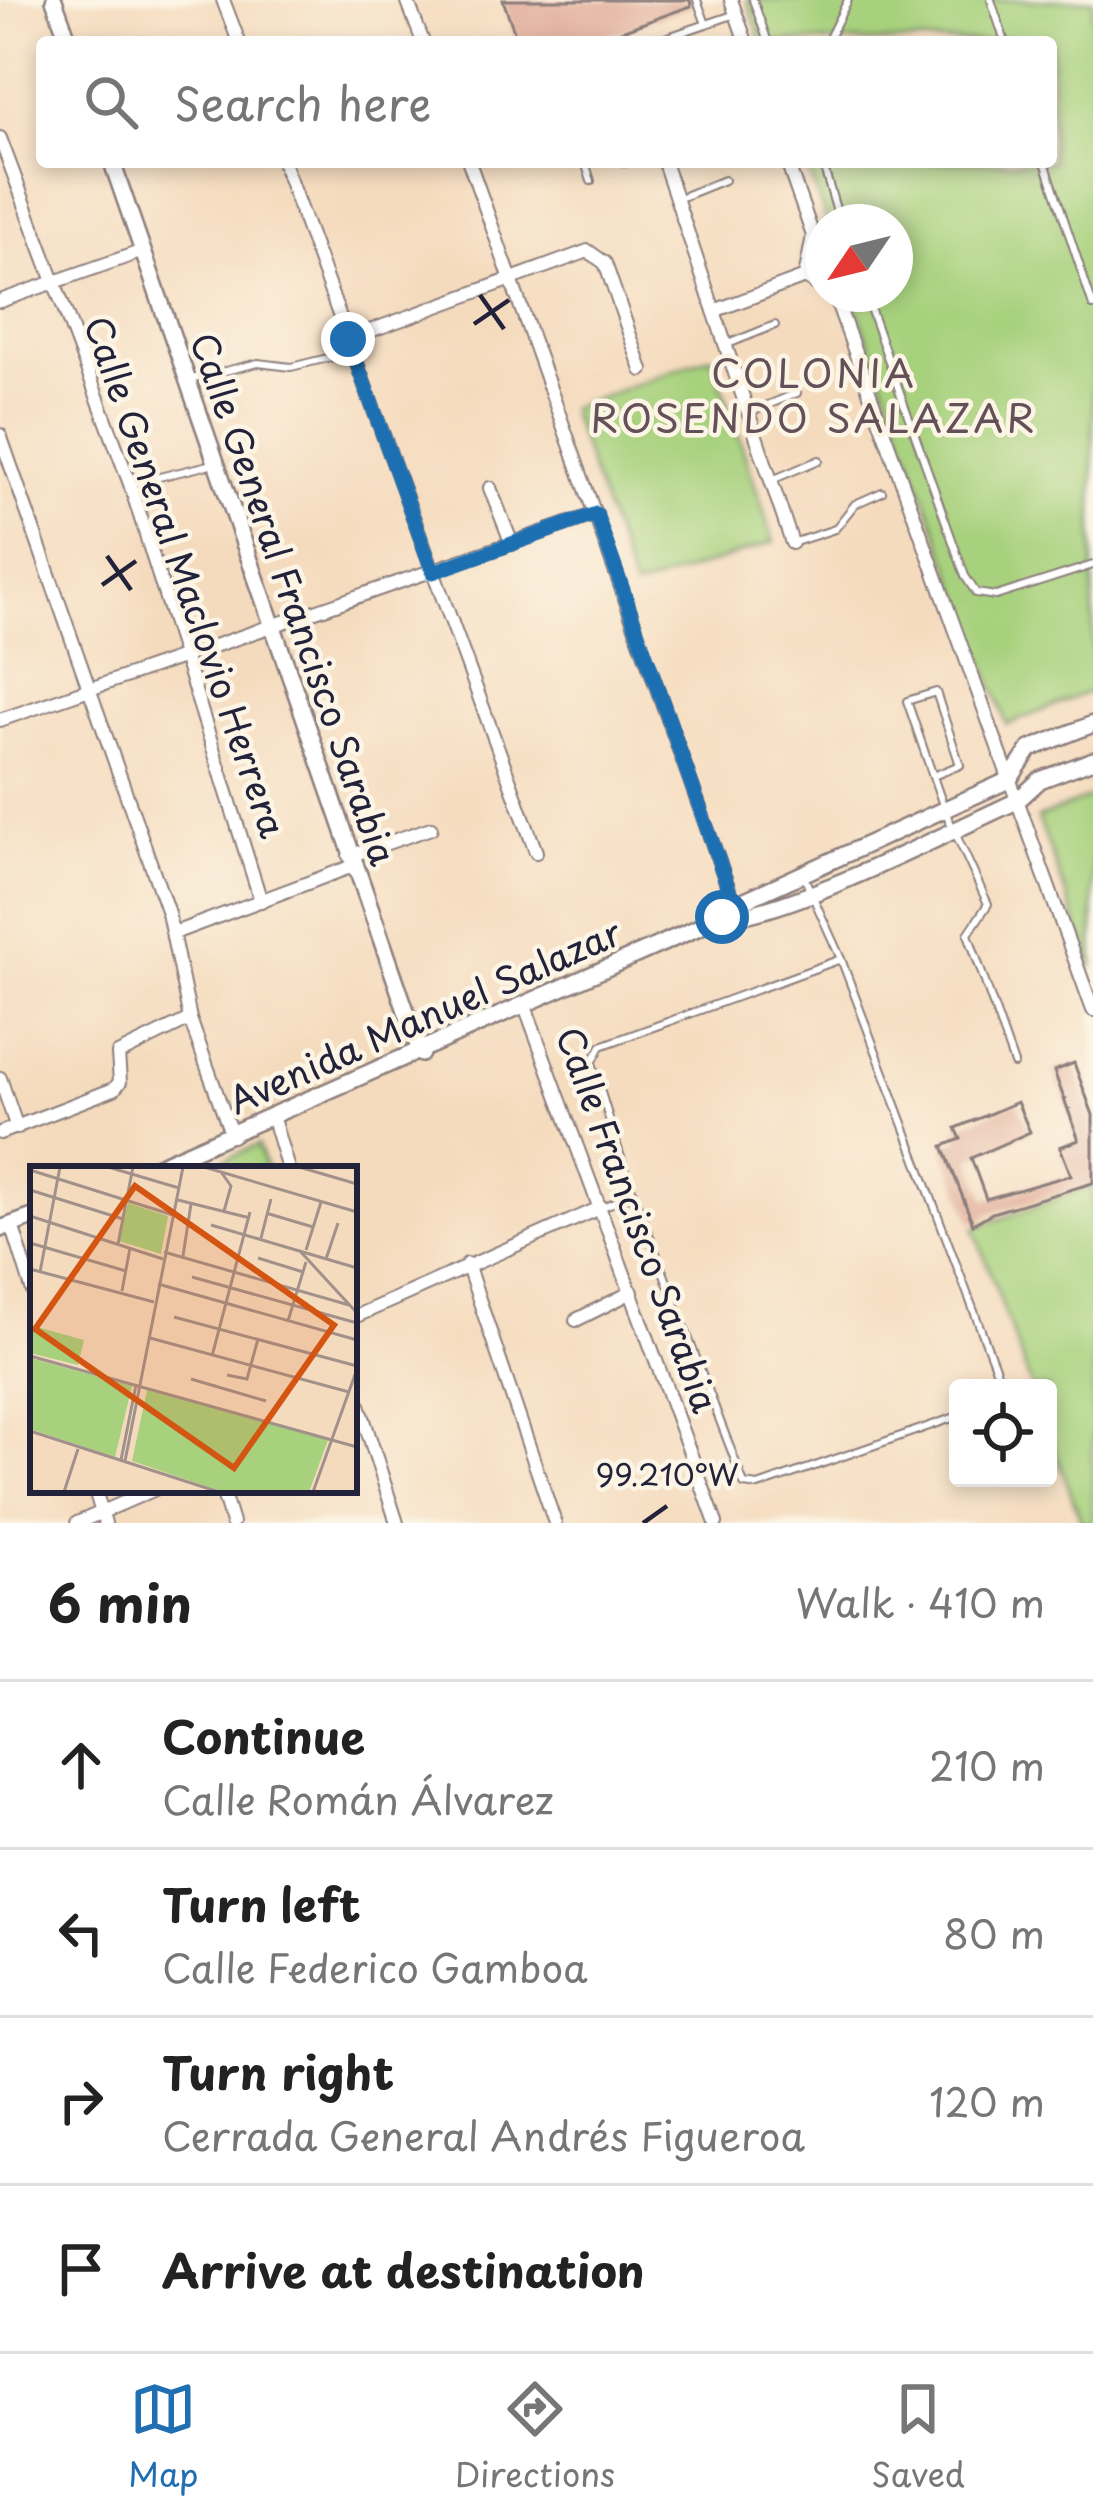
<!DOCTYPE html>
<meta charset="utf-8">
<style>
:root{--surface:#fff;--page:#f6f6f6;--text:#222;--muted:#767676;--line:#e0e0e0;--accent:#1f6fb2}
body{margin:0;font-family:"Playpen Sans",sans-serif;background:var(--page);color:var(--text)}
.controls{position:absolute;right:36px;bottom:36px;display:grid;overflow:hidden;border-radius:12px;box-shadow:0 6px 18px #0003}
.controls button{width:108px;height:108px;display:grid;place-items:center;padding:0;border:0;border-bottom:3px solid var(--line);background:var(--surface);color:var(--text);font:60px sans-serif}
.compass{position:absolute;left:805px;top:204px;width:108px;height:108px;border-radius:50%;background:var(--surface);box-shadow:0 6px 18px #0003;rotate:235deg}
.stop{position:absolute;width:36px;height:36px;margin:-27px;border:9px solid #1f6fb2;border-radius:50%;background:#fff}
.stop.end{background:#1f6fb2;border-color:#fff;box-shadow:0 3px 12px #0008}
.list{margin:0;padding:0;list-style:none}
h2{display:flex;justify-content:space-between;align-items:center;height:156px;margin:0;padding:0 48px;font-size:51px}
h2 small{font-size:39px;font-weight:400;color:var(--muted)}
.list li{display:grid;grid-template-columns:78px 1fr auto;gap:36px;align-items:center;box-sizing:border-box;height:168px;padding:0 48px;border-top:3px solid var(--line)}
.list b{display:block;font-size:45px;white-space:nowrap}
.list p{margin:0;font-size:39px;white-space:nowrap;color:var(--muted)}
.list em{font-size:39px;font-style:normal;color:var(--muted)}
.icon{flex:none;width:66px;height:66px;fill:none;stroke:currentColor;stroke-width:2;stroke-linecap:round;stroke-linejoin:round}
.map{position:relative;flex:none;width:1093px;height:1523px;overflow:hidden}
.search{position:absolute;background:var(--surface);box-shadow:0 6px 18px #0003;left:36px;right:36px;top:36px;height:132px;display:flex;align-items:center;gap:30px;box-sizing:border-box;padding:0 42px;border-radius:12px;color:var(--muted);font-size:45px}
.sheet{height:828px;background:var(--surface)}
nav{display:flex;justify-content:space-around;align-items:center;box-sizing:border-box;height:168px;border-top:3px solid var(--line);background:var(--surface);font-size:33px;color:var(--muted)}
nav a{display:grid;justify-items:center;gap:6px}
nav .on{color:var(--accent)}
.map>svg:first-child{display:block}
.green{fill:#a7d17d;stroke:#647a5c;stroke-width:3}
.building{fill:#dea491}
.lines{fill:none;stroke-linecap:round;stroke-linejoin:round}
.service-casing{stroke:#8c7e7c;stroke-width:10}
.minor-casing{stroke:#8c7e7c;stroke-width:16}
.tertiary-casing{stroke:#8c7e7c;stroke-width:20}
.path{stroke:#8c7e7c;stroke-width:3;stroke-dasharray:3 9;stroke-linecap:butt}
.service{stroke:#fff;stroke-width:6}
.minor{stroke:#fff;stroke-width:12}
.tertiary{stroke:#fff;stroke-width:15}
.route{stroke:#1f6fb2;stroke-width:15}
.ticks{fill:none;stroke:#22223b;stroke-width:4.5}
.labels{text-anchor:middle;stroke-width:9;stroke-linejoin:round;paint-order:stroke}
.street-label{font-size:36px;fill:#22223b;stroke:#fcf5e5}
.neighbourhood-label{font-size:39px;letter-spacing:3px;fill:#645059;stroke:#fcf5e5}
.inset-road{fill:none;stroke:#a1918a;stroke-width:3}
.view{fill:#d45411;fill-opacity:0.15;stroke:#d45411;stroke-width:6}
.inset-edge{fill:none;stroke:#22223b;stroke-width:6}
.ticks-label{font-size:30px;text-anchor:middle;fill:#22223b;stroke:#fcf5e5;stroke-width:9;stroke-linejoin:round;paint-order:stroke}
</style>
<div class="map">
<svg width="1093" height="1523" viewBox="0 0 1093 1523">
<rect width="100%" height="100%" fill="#fcf5e5"/>
<filter id="ink" filterUnits="userSpaceOnUse"><feTurbulence type="fractalNoise" baseFrequency=".00833" numOctaves="2"/><feDisplacementMap in="SourceGraphic" scale="24" xChannelSelector="R" yChannelSelector="G"/><feConvolveMatrix kernelMatrix="1 2 1 2 8 2 1 2 1" color-interpolation-filters="sRGB"/></filter>
<filter id="wash" filterUnits="userSpaceOnUse"><feTurbulence type="fractalNoise" baseFrequency=".004" numOctaves="4" result="noise"/><feDisplacementMap in="SourceGraphic" scale="48" xChannelSelector="R" yChannelSelector="G"/><feGaussianBlur stdDeviation="2.7" result="paint"/><feColorMatrix in="noise" values="0 0 0 0 0 0 0 0 0 0 0 0 0 0 0 0 0 1.4 0 .05"/><feComposite in="paint" operator="in"/></filter>
<g filter="url(#wash)">
<rect width="100%" height="100%" fill="#f5dbbe"/>
<g class="green">
<polygon points="747,0 1093,0 1093,690 1007,725 852,294 895,294 895,222 827,222 805,162 1051,162 1051,42 762,42"/>
<polygon points="712,356 774,542 634,589 569,409"/>
<polygon points="1093,796 1093,968 1038,818"/>
<polygon points="258,1145 266,1169 204,1169"/>
<polygon points="1093,1186 1093,1523 1082,1523 1048,1431 1048,1388 1032,1388 974,1228"/>
</g>
<g id="blocks">
<g class="building">
<polygon points="503,0 690,0 691,6 591,42 518,42"/>
<polygon points="1074,1063 1093,1115 1093,1183 992,1213 973,1224 943,1146 961,1139 956,1128 1017,1102 1030,1132 971,1158 986,1199 1071,1175 1060,1147 1079,1140 1054,1071"/>
</g>
</g>
</g>
<g filter="url(#ink)">
<use href="#blocks" fill-opacity="0" stroke="#8c7e7c" stroke-width="3"/>
<g class="lines">
<defs>
<g id="service">
<polyline points="697,0 706,24"/>
<polyline points="753,0 768,42"/>
<polyline points="991,0 1005,42"/>
<polyline points="653,42 736,14"/>
<polyline points="827,42 848,0"/>
<polyline points="585,162 591,181"/>
<polyline points="625,162 625,163"/>
<polyline points="822,162 840,222"/>
<polyline points="1045,162 1093,306"/>
<polyline points="677,199 724,180"/>
<polyline points="865,294 965,576 976,593 996,596 1093,565"/>
<polyline points="728,344 775,325"/>
<polyline points="192,379 258,363 291,367 352,352"/>
<polyline points="751,412 797,393"/>
<polyline points="772,480 819,460"/>
<polyline points="130,484 213,464"/>
<polyline points="792,543 835,529 855,504 882,492"/>
<polyline points="933,776 960,765 936,692 907,701 945,811 988,904 968,934 1014,1064"/>
<polyline points="804,877 841,959 1003,1388"/>
<polyline points="841,959 601,1046 592,1063 626,1174 744,1484 758,1486 958,1416"/>
<polyline points="600,1208 634,1194"/>
</g>
<g id="minor">
<polyline points="223,0 239,42"/>
<polyline points="407,0 423,42"/>
<polyline points="731,0 746,42"/>
<polyline points="0,138 130,484 261,901"/>
<polyline points="283,162 536,852"/>
<polyline points="469,162 737,912"/>
<polyline points="664,162 792,543"/>
<polyline points="787,162 823,264"/>
<polyline points="813,236 805,277 823,289"/>
<polyline points="834,294 1093,1010"/>
<polyline points="0,301 143,251"/>
<polyline points="714,311 805,277"/>
<polyline points="348,339 588,251 605,263 642,370"/>
<polyline points="0,435 168,913 190,1019 232,1136"/>
<polyline points="490,488 512,544"/>
<polyline points="0,720 596,514"/>
<polyline points="349,856 431,828"/>
<polyline points="174,933 353,866"/>
<polyline points="525,1006 716,1523"/>
<polyline points="0,1078 17,1128"/>
<polyline points="273,1119 288,1169"/>
<polyline points="0,1133 114,1089 120,1082 118,1054 190,1019"/>
<polyline points="12,1225 33,1292"/>
<polyline points="467,1264 555,1523"/>
<polyline points="354,1317 600,1208"/>
<polyline points="576,1320 632,1292"/>
<polyline points="354,1389 397,1523"/>
<polyline points="95,1490 105,1523"/>
<polyline points="222,1490 232,1523"/>
<polyline points="77,1523 153,1490"/>
</g>
<g id="tertiary">
<polyline points="54,0 69,42"/>
<polyline points="112,162 421,1054"/>
<path d="M722,917C776,921 957,828 1017,801L1040,780L1093,760"/>
<polyline points="151,1169 722,917 734,905 1009,780 1030,749 1093,724"/>
<polyline points="0,1229 33,1217"/>
</g>
</defs>
<use href="#service" class="service-casing"/>
<use href="#minor" class="minor-casing"/>
<use href="#tertiary" class="tertiary-casing"/>
<polyline class="path" points="1065,1097 1070,1109"/>
<use href="#service" class="service"/>
<use href="#minor" class="minor"/>
<use href="#tertiary" class="tertiary"/>
</g>
</g>
<g class="lines" filter="url(#ink)">
<polyline class="route" points="348,339 433,572 596,514 734,904 722,917"/>
</g>
<path class="ticks" d="M480,295L504,329M474,324L509,300M107,556L131,590M102,585L136,561M643,1523L667,1506"/>
<g class="labels">
<g class="street-label">
<text transform="translate(185 577) rotate(71)" y="13">Calle General Maclovio Herrera</text>
<text transform="translate(293 599) rotate(71)" y="13">Calle General Francisco Sarabia</text>
<text transform="translate(425 1017) rotate(-24)" y="13">Avenida Manuel Salazar</text>
<text transform="translate(637 1220) rotate(70)" y="13">Calle Francisco Sarabia</text>
</g>
<g class="neighbourhood-label">
<text x="814" y="388">COLONIA<tspan x="814" dy="45">ROSENDO SALAZAR</tspan></text>
</g>
</g>
<g transform="translate(30 1166)">
<rect width="327" height="327" fill="#f5dbbe"/>
<path d="M98,37L138,50L131,88L89,75ZM0,159L54,174L48,199L0,187ZM0,192L102,220L85,291L0,263ZM117,224L298,274L279,326H193L102,295Z" fill="#a7d17d"/>
<path class="inset-road" d="M78,1L149,22M174,1L327,46M269,1L327,18M0,4L143,49M191,6L201,20L194,45M0,24L93,53M148,34L220,52M236,47L283,61M0,50L133,93M181,59L327,102M231,72L241,33M0,77L96,105M88,78L103,1M269,84L327,147M276,84L291,36M134,86L319,139M153,90L161,38M228,92L273,106M296,93L308,57M0,103L124,136M10,106L30,1M162,111L327,157M128,118L327,174M92,125L100,82M144,151L327,200M258,155L276,96M120,172L319,226M0,190L327,281M182,190L220,46M197,209L217,213L228,173M161,213L236,235M0,265L189,326M91,294L106,219M95,295L153,1M34,326L48,283M283,326L327,203"/>
<path class="view" d="M105,20L304,159L204,302L5,163Z"/>
<rect width="327" height="327" class="inset-edge"/>
</g>
<g class="ticks-label">
<text x="667" y="1486">99.210°W</text>
</g>
</svg>
<div class="controls">
<button><svg class="icon" aria-label="locate" viewBox="0 0 24 24"><circle cx="12" cy="12" r="6"/><path d="M12 2v4M12 18v4M2 12h4M18 12h4"/></svg></button>
</div>
<svg class="compass" viewBox="-18 -18 36 36"><path d="M0-13l5 13h-10z" fill="#e53935"/><path d="M0 13l5-13h-10z" fill="#767676"/></svg>
<div class="stop" style="left:722px;top:917px"></div>
<div class="stop end" style="left:348px;top:339px"></div>
<div class="search"><svg class="icon" aria-label="search" viewBox="0 0 24 24"><circle cx="10" cy="10" r="6"/><path d="M15 15l6 6"/></svg>Search here</div>
</div>
<section class="sheet">
<h2>6 min<small>Walk · 410 m</small></h2>
<ul class="list">
<li><svg class="icon" aria-label="ahead" viewBox="0 0 24 24"><path d="M12 20V5M6 11l6-6 6 6"/></svg><div><b>Continue</b><p>Calle Román Álvarez</p></div><em>210 m</em></li>
<li><svg class="icon" aria-label="left" viewBox="0 0 24 24"><path d="M17 20v-9H6M10 6l-5 5 5 5"/></svg><div><b>Turn left</b><p>Calle Federico Gamboa</p></div><em>80 m</em></li>
<li><svg class="icon" aria-label="right" viewBox="0 0 24 24"><path d="M7 20v-9h11M14 6l5 5-5 5"/></svg><div><b>Turn right</b><p>Cerrada General Andrés Figueroa</p></div><em>120 m</em></li>
<li><svg class="icon" aria-label="arrive" viewBox="0 0 24 24"><path d="M6 21V4h12l-3 4 3 4H6"/></svg><div><b>Arrive at destination</b></div></li>
</ul>
</section>
<nav>
<a class="on"><svg class="icon" aria-label="map" viewBox="0 0 24 24"><path d="M3 6l6-2 6 2 6-2v14l-6 2-6-2-6 2zM9 4v14M15 6v14"/></svg>Map</a>
<a><svg class="icon" aria-label="directions" viewBox="0 0 24 24"><path d="M12 3l9 9-9 9-9-9zM9 14v-3h6M13 9l2 2-2 2"/></svg>Directions</a>
<a><svg class="icon" aria-label="saved" viewBox="0 0 24 24"><path d="M7 4h10v16l-5-4-5 4z"/></svg>Saved</a>
</nav>
